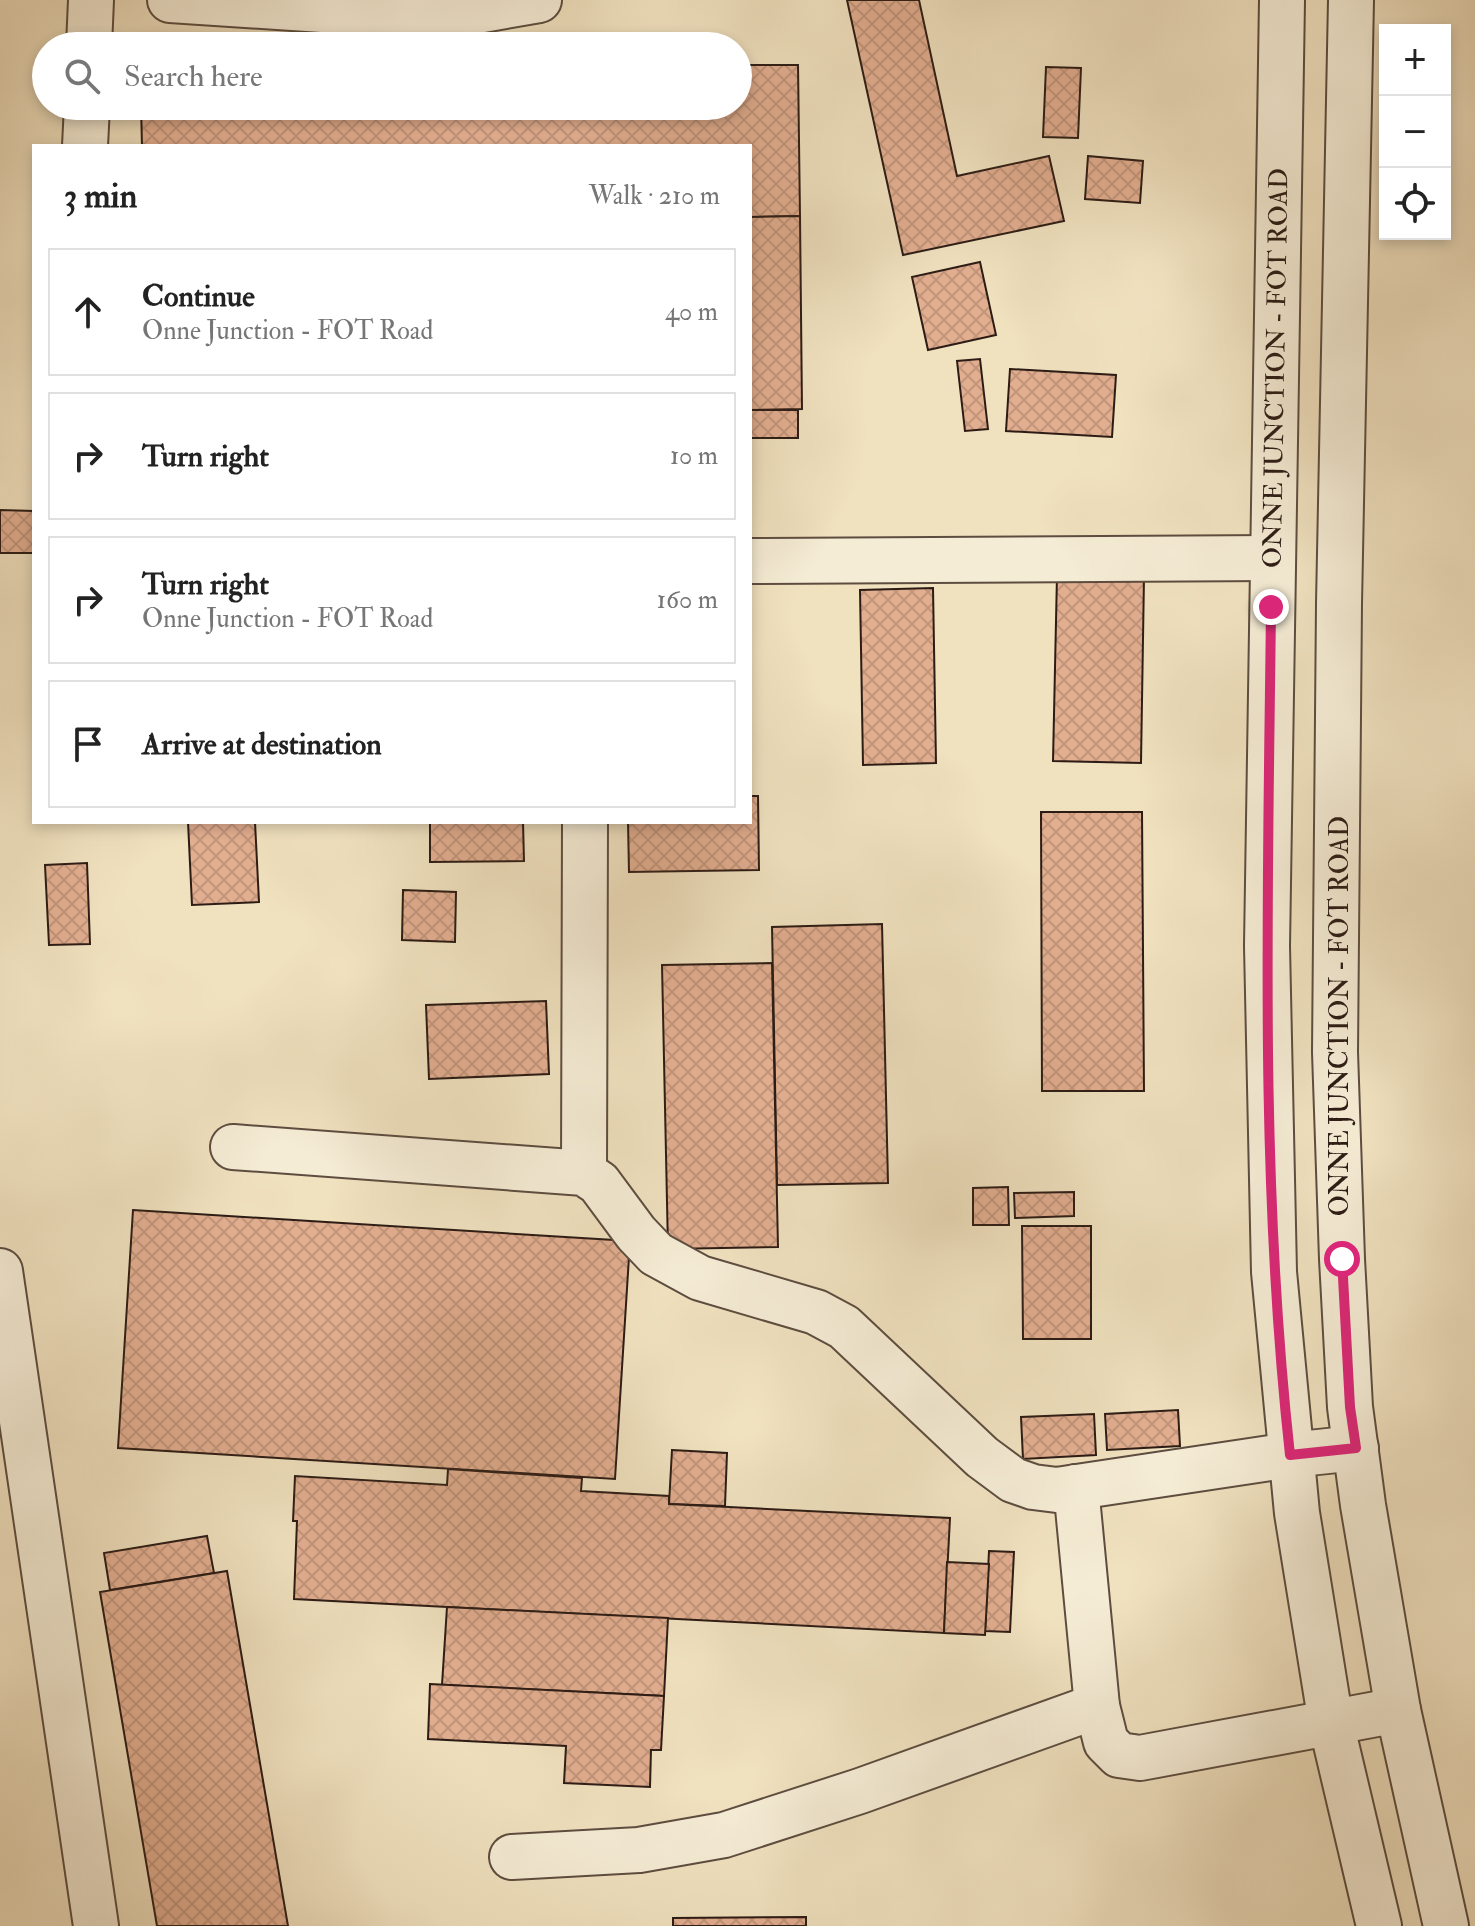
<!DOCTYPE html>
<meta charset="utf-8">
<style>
:root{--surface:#fff;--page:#f2f2f2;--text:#222;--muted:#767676;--line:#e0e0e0}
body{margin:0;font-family:"IM FELL Double Pica",serif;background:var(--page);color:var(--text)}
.controls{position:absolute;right:24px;top:24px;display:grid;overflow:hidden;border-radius:0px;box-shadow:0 4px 12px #0003}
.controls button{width:72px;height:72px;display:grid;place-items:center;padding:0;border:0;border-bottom:2px solid var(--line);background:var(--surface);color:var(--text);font:40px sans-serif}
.stop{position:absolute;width:24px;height:24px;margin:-18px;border:6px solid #db2777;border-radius:50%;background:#fff}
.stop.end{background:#db2777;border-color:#fff;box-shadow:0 2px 8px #0008}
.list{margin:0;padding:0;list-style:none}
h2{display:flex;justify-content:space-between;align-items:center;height:104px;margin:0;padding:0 32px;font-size:34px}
h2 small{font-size:26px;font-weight:400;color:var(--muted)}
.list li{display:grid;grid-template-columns:52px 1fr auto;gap:24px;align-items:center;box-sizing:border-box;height:128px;margin:0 16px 16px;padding:0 16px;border:2px solid var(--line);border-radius:0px}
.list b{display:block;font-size:30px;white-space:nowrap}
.list p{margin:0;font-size:26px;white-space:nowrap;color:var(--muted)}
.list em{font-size:26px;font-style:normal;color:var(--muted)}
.icon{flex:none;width:44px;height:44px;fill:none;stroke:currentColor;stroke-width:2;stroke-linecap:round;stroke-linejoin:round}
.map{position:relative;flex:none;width:1475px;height:1926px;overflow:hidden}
.search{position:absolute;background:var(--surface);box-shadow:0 4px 12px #0003;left:32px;top:32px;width:720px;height:88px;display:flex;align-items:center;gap:20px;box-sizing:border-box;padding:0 28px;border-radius:44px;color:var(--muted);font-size:30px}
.panel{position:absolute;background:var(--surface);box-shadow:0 4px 12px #0003;left:32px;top:144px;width:720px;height:680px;border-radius:0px}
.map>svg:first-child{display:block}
.building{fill:url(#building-cross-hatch);stroke:#2c1c15;stroke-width:2}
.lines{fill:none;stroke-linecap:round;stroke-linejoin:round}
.minor-casing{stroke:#5d4d40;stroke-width:48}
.minor{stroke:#f5ecd5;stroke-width:44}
.route{stroke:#db2777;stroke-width:10}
.labels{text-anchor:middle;stroke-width:6;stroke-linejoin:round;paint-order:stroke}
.street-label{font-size:26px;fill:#2c1c15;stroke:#f5ecd5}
</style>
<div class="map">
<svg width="1475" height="1926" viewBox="0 0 1475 1926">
<defs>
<pattern id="building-cross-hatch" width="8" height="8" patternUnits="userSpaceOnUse" patternTransform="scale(2)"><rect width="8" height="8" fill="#e2ae90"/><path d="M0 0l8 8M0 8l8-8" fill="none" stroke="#c2957b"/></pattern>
</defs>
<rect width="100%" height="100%" fill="#f0e1bf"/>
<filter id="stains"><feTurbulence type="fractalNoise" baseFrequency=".0025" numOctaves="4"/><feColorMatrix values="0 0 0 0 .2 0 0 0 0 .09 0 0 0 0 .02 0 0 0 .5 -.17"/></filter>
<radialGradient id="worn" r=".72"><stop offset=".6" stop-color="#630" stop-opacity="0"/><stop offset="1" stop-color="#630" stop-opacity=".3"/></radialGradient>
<g class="building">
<polygon points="847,0 919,0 957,176 1049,156 1064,221 903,255"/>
<polygon points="738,65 798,65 800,216 750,217 750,146 142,146 141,106 738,106"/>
<polygon points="1046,67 1081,68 1078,138 1043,137"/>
<polygon points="1088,156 1143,161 1140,203 1085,199"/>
<polygon points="800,216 802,409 750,410 750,217"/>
<polygon points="980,262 996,335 928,350 912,277"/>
<polygon points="980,359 988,429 965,431 957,361"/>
<polygon points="1010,369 1116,375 1112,437 1006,431"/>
<rect x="750" y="410" width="48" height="28"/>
<polygon points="0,510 34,511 34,553 0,553"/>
<polygon points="1057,575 1144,577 1141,763 1053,761"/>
<polygon points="933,588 936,763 863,765 860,590"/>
<polygon points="750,796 758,796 759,870 629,872 628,822 750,822"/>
<polygon points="1041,812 1142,812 1144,1091 1042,1091"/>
<polygon points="188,822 255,822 259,902 192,905"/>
<polygon points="430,822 523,822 524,861 430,862"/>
<polygon points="87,863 90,944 49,945 45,865"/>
<polygon points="403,890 456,892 455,942 402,940"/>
<polygon points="882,924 888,1183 777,1185 772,927"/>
<polygon points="772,963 778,1247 668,1249 662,965"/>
<polygon points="546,1001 549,1074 429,1079 426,1005"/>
<polygon points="1008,1187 1009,1225 973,1225 973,1188"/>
<polygon points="1074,1192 1074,1216 1015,1218 1014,1193"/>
<polygon points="133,1210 630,1241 615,1479 118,1448"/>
<polygon points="1022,1226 1091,1226 1091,1339 1023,1339"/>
<polygon points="1178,1410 1180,1446 1107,1450 1105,1414"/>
<polygon points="1094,1414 1096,1455 1023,1459 1021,1417"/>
<polygon points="672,1450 727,1453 725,1506 669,1504"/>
<polygon points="448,1469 582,1478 581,1491 669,1496 669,1504 950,1518 944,1633 294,1599 297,1521 293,1521 295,1476 447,1485"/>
<polygon points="207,1536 214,1573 110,1590 104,1553"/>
<polygon points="989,1551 1014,1552 1010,1632 985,1631"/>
<polygon points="947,1562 989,1564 985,1635 944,1633"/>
<polygon points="227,1571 288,1926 157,1926 100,1592"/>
<polygon points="447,1607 668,1618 664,1696 442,1685"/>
<polygon points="430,1684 664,1696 661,1750 651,1750 650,1787 564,1783 566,1746 428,1739"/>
<polygon points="806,1917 806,1926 673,1926 673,1918"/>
</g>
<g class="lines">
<defs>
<g id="minor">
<polyline points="170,0 367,13 454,15 539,0"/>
<polyline points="1282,0 1267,946 1274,1272 1297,1513 1331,1723 1379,1926"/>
<polyline points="1351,0 1339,604 1335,1052 1342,1259 1350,1407 1363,1505 1398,1710 1446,1926"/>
<polyline points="89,46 91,0"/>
<polyline points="85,146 87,106"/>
<polyline points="750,561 1272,558"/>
<polyline points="233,1147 584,1173 599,1183 636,1233 656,1254 700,1278 816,1312 844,1327 982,1457 1013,1480 1033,1487 1057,1490 1290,1455 1356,1448"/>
<polyline points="584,1173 585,822"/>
<polyline points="0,1271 96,1926"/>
<polyline points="1076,1487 1097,1706 1106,1742 1119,1755 1140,1758 1398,1710"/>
<polyline points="512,1857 639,1850 724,1835 860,1791 1097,1706"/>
</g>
</defs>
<use href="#minor" class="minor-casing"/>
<use href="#minor" class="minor"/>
</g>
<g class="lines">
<path class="route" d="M1271,607C1268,890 1259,1174 1290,1455L1356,1448L1350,1407L1342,1259"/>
</g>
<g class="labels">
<g class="street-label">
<text transform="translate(1275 368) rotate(-89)" y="9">ONNE JUNCTION - FOT ROAD</text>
<text transform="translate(1339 1016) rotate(-90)" y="9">ONNE JUNCTION - FOT ROAD</text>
</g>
</g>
<rect width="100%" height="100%" filter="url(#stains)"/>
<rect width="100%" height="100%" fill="url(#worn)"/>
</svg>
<div class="controls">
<button>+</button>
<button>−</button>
<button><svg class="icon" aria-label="locate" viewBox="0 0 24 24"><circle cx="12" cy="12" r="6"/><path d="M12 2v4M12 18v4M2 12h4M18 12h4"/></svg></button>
</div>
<div class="stop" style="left:1342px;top:1259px"></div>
<div class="stop end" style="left:1271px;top:607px"></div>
<div class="search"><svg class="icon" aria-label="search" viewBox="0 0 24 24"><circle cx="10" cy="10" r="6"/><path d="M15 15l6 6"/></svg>Search here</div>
<section class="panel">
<h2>3 min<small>Walk · 210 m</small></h2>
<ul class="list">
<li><svg class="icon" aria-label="ahead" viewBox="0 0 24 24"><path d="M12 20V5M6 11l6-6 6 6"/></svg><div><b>Continue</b><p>Onne Junction - FOT Road</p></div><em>40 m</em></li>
<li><svg class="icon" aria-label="right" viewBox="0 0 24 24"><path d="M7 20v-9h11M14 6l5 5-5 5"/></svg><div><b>Turn right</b></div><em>10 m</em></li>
<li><svg class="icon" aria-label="right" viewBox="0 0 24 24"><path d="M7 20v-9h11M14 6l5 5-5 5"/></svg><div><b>Turn right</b><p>Onne Junction - FOT Road</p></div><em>160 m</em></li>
<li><svg class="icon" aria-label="arrive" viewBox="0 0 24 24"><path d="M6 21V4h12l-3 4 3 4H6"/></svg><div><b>Arrive at destination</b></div></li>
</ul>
</section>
</div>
